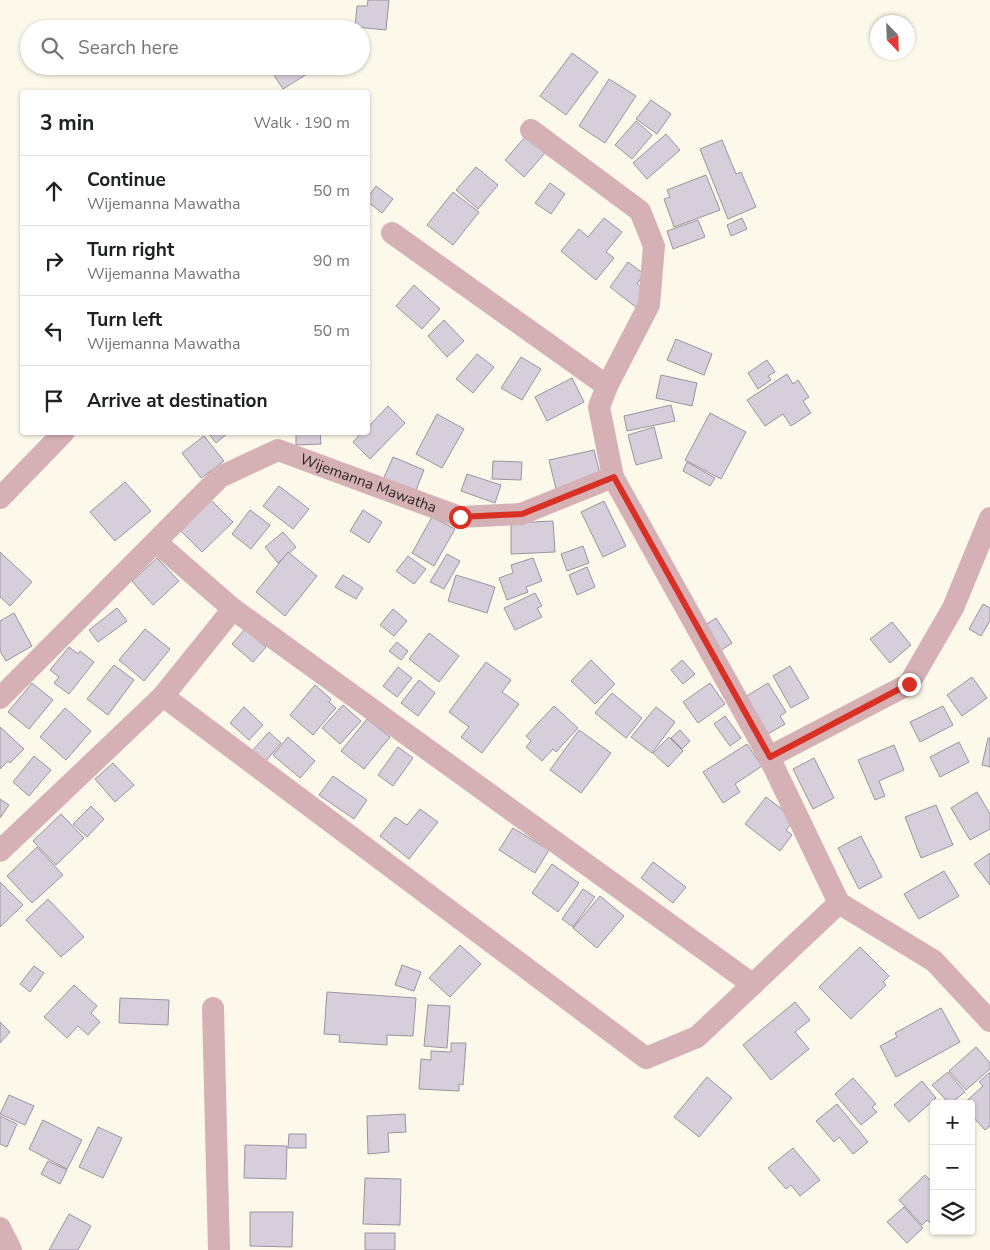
<!DOCTYPE html>
<meta charset="utf-8">
<style>
:root{--surface:#fff;--page:#f2f2f2;--text:#202124;--muted:#757577;--line:#e0e0e0}
body{margin:0;font-family:"Nunito Sans",sans-serif;background:var(--page);color:var(--text)}
.controls{position:absolute;right:15px;bottom:15px;display:grid;overflow:hidden;border-radius:5px;box-shadow:0 1px 4px #0004}
.controls button{width:45px;height:45px;display:grid;place-items:center;padding:0;border:0;border-bottom:1px solid var(--line);background:var(--surface);color:var(--text);font:25px sans-serif}
.compass{position:absolute;left:870px;top:15px;width:45px;height:45px;border-radius:50%;background:var(--surface);box-shadow:0 1px 4px #0004;rotate:157deg}
.stop{position:absolute;width:15px;height:15px;margin:-11px;border:4px solid #d93025;border-radius:50%;background:#fff}
.stop.end{background:#d93025;border-color:#fff;box-shadow:0 1px 5px #0008}
.list{margin:0;padding:0;list-style:none}
h2{display:flex;justify-content:space-between;align-items:center;height:65px;margin:0;padding:0 20px;font-size:21px}
h2 small{font-size:16px;font-weight:400;color:var(--muted)}
.list li{display:grid;grid-template-columns:32px 1fr auto;gap:15px;align-items:center;box-sizing:border-box;height:70px;padding:0 20px;border-top:1px solid var(--line)}
.list b{display:block;font-size:19px;white-space:nowrap}
.list p{margin:0;font-size:16px;white-space:nowrap;color:var(--muted)}
.list em{font-size:16px;font-style:normal;color:var(--muted)}
.icon{flex:none;width:28px;height:28px;fill:none;stroke:currentColor;stroke-width:2;stroke-linecap:round;stroke-linejoin:round}
.map{position:relative;flex:none;width:990px;height:1250px;overflow:hidden}
.search{position:absolute;background:var(--surface);box-shadow:0 1px 4px #0004;left:20px;top:20px;width:350px;height:55px;display:flex;align-items:center;gap:12px;box-sizing:border-box;padding:0 18px;border-radius:28px;color:var(--muted);font-size:19px}
.panel{position:absolute;background:var(--surface);box-shadow:0 1px 4px #0004;left:20px;top:90px;width:350px;height:345px;border-radius:5px}
.map>svg:first-child{display:block}
.building{fill:#d7cedb;stroke:#9b939e}
.lines{fill:none;stroke-linecap:round;stroke-linejoin:round}
.minor{stroke:#d5b1b6;stroke-width:22}
.route{stroke:#d93025;stroke-width:6}
.labels{text-anchor:middle;stroke-width:4;stroke-linejoin:round;paint-order:stroke}
.street-label{font-size:15px;fill:#272620;stroke:#fdf9ea}
</style>
<div class="map">
<svg width="990" height="1250" viewBox="0 0 990 1250">
<rect width="100%" height="100%" fill="#fdf9ea"/>
<g class="building">
<polygon points="368,0 389,0 386,30 355,27 357,6 367,6"/>
<polygon points="572,53 598,72 566,115 540,96"/>
<polygon points="274,66 303,66 307,74 283,89 270,69"/>
<polygon points="609,79 636,96 605,143 579,126"/>
<polygon points="651,100 671,114 657,134 636,119"/>
<polygon points="636,121 652,135 632,159 615,145"/>
<polygon points="666,134 680,150 647,179 633,163"/>
<polygon points="526,136 545,153 524,177 505,160"/>
<polygon points="722,140 736,174 741,172 756,207 728,219 700,149"/>
<polygon points="476,167 498,185 478,209 456,190"/>
<polygon points="706,175 720,210 674,227 664,199 670,197 667,190"/>
<polygon points="550,183 565,194 551,214 535,203"/>
<polygon points="376,186 393,199 382,213 368,202 368,197"/>
<polygon points="453,192 479,212 453,245 427,225"/>
<polygon points="604,218 622,232 606,252 614,258 596,280 561,251 579,229 588,237"/>
<polygon points="742,218 747,229 731,236 727,225"/>
<polygon points="698,220 705,237 673,249 667,231"/>
<polygon points="628,262 644,274 637,284 648,293 637,308 610,287"/>
<polygon points="414,285 440,309 422,329 396,306"/>
<polygon points="444,320 464,341 447,357 428,336"/>
<polygon points="676,339 712,354 704,375 667,360"/>
<polygon points="477,354 494,367 473,393 456,379"/>
<polygon points="521,357 541,369 522,400 501,388"/>
<polygon points="767,360 775,372 768,376 771,380 758,389 748,373"/>
<polygon points="787,374 793,384 798,380 809,397 803,401 811,413 791,426 783,414 765,426 747,400"/>
<polygon points="661,375 697,383 692,406 656,398"/>
<polygon points="572,378 584,402 547,421 535,397"/>
<polygon points="671,405 675,421 627,431 624,416"/>
<polygon points="388,406 405,423 370,459 353,442 362,432 368,432 368,427"/>
<polygon points="710,413 746,432 721,479 685,460"/>
<polygon points="437,414 464,429 442,468 416,454"/>
<polygon points="654,427 662,458 636,465 628,435"/>
<polygon points="207,432 228,432 228,433 216,443"/>
<polygon points="296,432 320,432 321,444 296,445"/>
<polygon points="204,436 224,461 201,478 182,453"/>
<polygon points="594,450 601,478 556,489 549,460"/>
<polygon points="393,457 424,470 414,495 382,482"/>
<polygon points="493,461 522,462 521,480 492,479"/>
<polygon points="687,462 715,478 710,486 683,471"/>
<polygon points="467,474 501,485 495,503 461,491"/>
<polygon points="125,482 151,511 115,541 90,512"/>
<polygon points="279,486 309,509 293,529 263,506"/>
<polygon points="210,499 233,522 202,552 179,529"/>
<polygon points="604,501 626,546 603,557 581,512"/>
<polygon points="250,510 270,525 251,549 232,534"/>
<polygon points="363,510 382,522 369,543 350,531"/>
<polygon points="432,517 455,529 434,566 412,553"/>
<polygon points="553,521 555,552 511,554 511,523"/>
<polygon points="283,532 296,547 278,563 265,547"/>
<polygon points="583,546 589,563 567,571 561,554"/>
<polygon points="0,552 32,582 10,606 0,597"/>
<polygon points="288,552 317,576 285,616 256,592"/>
<polygon points="447,554 460,561 444,589 430,582"/>
<polygon points="408,556 426,569 414,584 396,571"/>
<polygon points="157,558 179,581 153,605 132,581"/>
<polygon points="533,558 542,581 526,587 528,592 507,600 499,578 513,573 511,565"/>
<polygon points="587,567 595,587 577,595 569,575"/>
<polygon points="343,575 363,588 356,599 335,587"/>
<polygon points="456,575 495,587 487,613 448,601"/>
<polygon points="535,593 542,606 537,608 542,617 515,630 504,608"/>
<polygon points="983,604 990,608 990,621 981,636 969,629"/>
<polygon points="117,608 127,621 98,642 89,630"/>
<polygon points="393,609 407,621 394,636 380,625"/>
<polygon points="14,613 32,646 6,661 0,651 0,621"/>
<polygon points="716,618 732,643 717,653 701,628"/>
<polygon points="892,622 911,645 890,663 870,639"/>
<polygon points="145,629 170,649 144,681 119,660"/>
<polygon points="245,629 266,647 253,662 232,644"/>
<polygon points="429,633 459,656 439,682 409,659"/>
<polygon points="397,642 408,651 401,660 389,651"/>
<polygon points="69,647 78,654 80,651 94,662 69,694 54,683 59,677 50,670"/>
<polygon points="591,660 615,684 595,704 571,681"/>
<polygon points="682,660 695,674 683,684 671,670"/>
<polygon points="486,662 511,680 502,692 519,704 482,753 461,737 469,727 449,712"/>
<polygon points="114,665 134,680 108,715 87,699"/>
<polygon points="790,666 809,698 791,708 773,676"/>
<polygon points="398,667 412,678 397,697 383,686"/>
<polygon points="972,677 987,698 962,716 947,695"/>
<polygon points="419,680 435,693 418,716 401,703"/>
<polygon points="32,683 53,700 29,729 8,712"/>
<polygon points="710,683 725,704 698,723 683,702"/>
<polygon points="768,683 786,712 780,716 785,724 768,734 745,697"/>
<polygon points="315,685 331,699 329,702 336,708 313,735 290,715"/>
<polygon points="612,693 642,718 626,738 595,713"/>
<polygon points="343,705 361,721 340,744 322,728"/>
<polygon points="554,706 578,728 556,752 553,749 542,761 526,747 531,741 526,736"/>
<polygon points="943,706 953,725 920,742 910,722"/>
<polygon points="244,707 263,725 249,740 230,723"/>
<polygon points="656,707 675,722 652,753 631,737"/>
<polygon points="65,708 91,731 66,760 40,737"/>
<polygon points="725,716 741,738 730,746 714,724"/>
<polygon points="367,719 390,737 364,769 341,751"/>
<polygon points="0,727 24,749 10,763 8,761 0,769"/>
<polygon points="579,730 611,753 581,793 550,770"/>
<polygon points="680,730 690,741 682,749 671,738"/>
<polygon points="269,732 281,743 265,762 252,751"/>
<polygon points="288,737 315,761 300,778 273,755"/>
<polygon points="669,737 683,751 668,767 653,753"/>
<polygon points="988,738 990,738 990,767 982,765"/>
<polygon points="959,742 969,762 940,777 930,757"/>
<polygon points="747,744 762,766 735,784 740,792 723,803 703,772"/>
<polygon points="894,745 904,770 879,781 885,796 875,800 858,760"/>
<polygon points="398,747 413,758 393,786 378,775"/>
<polygon points="34,756 51,770 29,796 13,782"/>
<polygon points="814,758 834,798 813,809 793,769"/>
<polygon points="113,763 134,785 115,802 95,779"/>
<polygon points="333,776 367,800 354,819 319,795"/>
<polygon points="977,792 990,814 990,829 970,840 951,808"/>
<polygon points="766,797 795,819 786,830 792,835 780,851 745,824"/>
<polygon points="0,799 9,805 0,818"/>
<polygon points="936,805 953,845 921,858 905,817"/>
<polygon points="91,806 104,819 87,837 73,824"/>
<polygon points="420,809 438,822 409,859 380,836 395,817 407,825"/>
<polygon points="61,814 84,838 56,865 33,841"/>
<polygon points="513,828 549,850 535,873 499,850"/>
<polygon points="861,836 882,877 859,889 838,848"/>
<polygon points="37,847 63,875 32,903 7,876"/>
<polygon points="990,853 990,885 974,864"/>
<polygon points="653,862 686,887 673,903 641,878"/>
<polygon points="552,864 579,883 558,912 532,893"/>
<polygon points="944,871 959,896 919,919 904,894"/>
<polygon points="0,882 23,905 0,927"/>
<polygon points="583,889 595,897 573,927 562,919"/>
<polygon points="600,896 624,916 597,948 573,928"/>
<polygon points="48,899 84,937 61,957 26,920"/>
<polygon points="460,945 481,964 450,997 429,978"/>
<polygon points="860,947 889,976 883,982 886,985 851,1019 819,987"/>
<polygon points="402,965 421,972 414,991 395,985"/>
<polygon points="34,966 44,973 30,992 20,984"/>
<polygon points="74,985 97,1006 91,1013 100,1022 88,1035 78,1026 67,1038 44,1017"/>
<polygon points="327,992 416,998 413,1036 387,1035 387,1045 339,1042 340,1035 324,1034"/>
<polygon points="120,998 169,1000 168,1025 119,1023"/>
<polygon points="795,1002 810,1020 795,1032 809,1049 771,1080 743,1045"/>
<polygon points="428,1005 450,1006 447,1048 424,1046"/>
<polygon points="941,1008 960,1042 896,1077 880,1046 897,1037 895,1033"/>
<polygon points="0,1022 10,1032 0,1043"/>
<polygon points="451,1043 466,1043 463,1085 459,1084 459,1091 419,1089 421,1059 431,1060 431,1051 451,1052"/>
<polygon points="976,1047 990,1063 990,1069 966,1090 949,1071"/>
<polygon points="948,1072 965,1092 950,1104 932,1085"/>
<polygon points="990,1072 990,1126 985,1130 971,1115 971,1104 963,1104 983,1086 979,1082"/>
<polygon points="707,1077 732,1098 699,1137 674,1117"/>
<polygon points="853,1078 876,1104 872,1107 877,1112 861,1125 835,1094"/>
<polygon points="922,1081 936,1098 909,1122 894,1105"/>
<polygon points="9,1095 34,1106 25,1125 0,1114"/>
<polygon points="837,1104 868,1142 853,1154 839,1137 834,1142 816,1121"/>
<polygon points="405,1114 406,1132 388,1133 389,1152 368,1154 367,1116"/>
<polygon points="0,1116 17,1124 7,1147 0,1144"/>
<polygon points="43,1120 82,1140 67,1169 29,1149"/>
<polygon points="98,1127 122,1138 103,1178 79,1167"/>
<polygon points="289,1134 306,1134 306,1148 288,1148"/>
<polygon points="245,1145 287,1146 286,1179 244,1178"/>
<polygon points="793,1148 820,1180 800,1196 791,1185 786,1189 768,1168"/>
<polygon points="48,1161 67,1170 60,1184 41,1174"/>
<polygon points="925,1175 934,1184 934,1226 927,1220 922,1225 899,1200"/>
<polygon points="365,1178 401,1179 400,1225 363,1224"/>
<polygon points="904,1207 923,1228 907,1243 887,1222"/>
<polygon points="250,1212 293,1212 292,1247 250,1246"/>
<polygon points="69,1214 91,1226 78,1250 49,1250"/>
<rect x="365" y="1233" width="30" height="17"/>
</g>
<g class="lines">
<g class="minor">
<polyline points="392,233 607,386 649,305 654,246 640,211 531,130"/>
<polyline points="607,386 599,407 613,477"/>
<polyline points="0,498 64,432"/>
<polyline points="156,542 233,609"/>
<polyline points="163,696 233,609 752,984"/>
<path id="s1" d="M0,698L220,477L278,450L460,517L521,514L613,477L769,757L909,684L953,608L990,518"/>
<polyline points="0,851 163,696 646,1058 697,1037 839,903 769,757"/>
<polyline points="839,903 934,961 990,1021"/>
<polyline points="213,1008 219,1250"/>
<polyline points="0,1228 11,1250"/>
</g>
</g>
<g class="lines">
<polyline class="route" points="460,517 522,514 614,477 770,757 909,684"/>
</g>
<g class="labels">
<g class="street-label">
<text dy="5" stroke="none"><textPath href="#s1" startOffset="472">Wijemanna Mawatha</textPath></text>
</g>
</g>
</svg>
<div class="controls">
<button>+</button>
<button>−</button>
<button><svg class="icon" aria-label="layers" viewBox="0 0 24 24"><path d="M12 4l9 5-9 5-9-5zM3 14l9 5 9-5"/></svg></button>
</div>
<svg class="compass" viewBox="-18 -18 36 36"><path d="M0-13l5 13h-10z" fill="#e53935"/><path d="M0 13l5-13h-10z" fill="#757577"/></svg>
<div class="stop" style="left:460px;top:517px"></div>
<div class="stop end" style="left:909px;top:684px"></div>
<div class="search"><svg class="icon" aria-label="search" viewBox="0 0 24 24"><circle cx="10" cy="10" r="6"/><path d="M15 15l6 6"/></svg>Search here</div>
<section class="panel">
<h2>3 min<small>Walk · 190 m</small></h2>
<ul class="list">
<li><svg class="icon" aria-label="ahead" viewBox="0 0 24 24"><path d="M12 20V5M6 11l6-6 6 6"/></svg><div><b>Continue</b><p>Wijemanna Mawatha</p></div><em>50 m</em></li>
<li><svg class="icon" aria-label="right" viewBox="0 0 24 24"><path d="M7 20v-9h11M14 6l5 5-5 5"/></svg><div><b>Turn right</b><p>Wijemanna Mawatha</p></div><em>90 m</em></li>
<li><svg class="icon" aria-label="left" viewBox="0 0 24 24"><path d="M17 20v-9H6M10 6l-5 5 5 5"/></svg><div><b>Turn left</b><p>Wijemanna Mawatha</p></div><em>50 m</em></li>
<li><svg class="icon" aria-label="arrive" viewBox="0 0 24 24"><path d="M6 21V4h12l-3 4 3 4H6"/></svg><div><b>Arrive at destination</b></div></li>
</ul>
</section>
</div>
